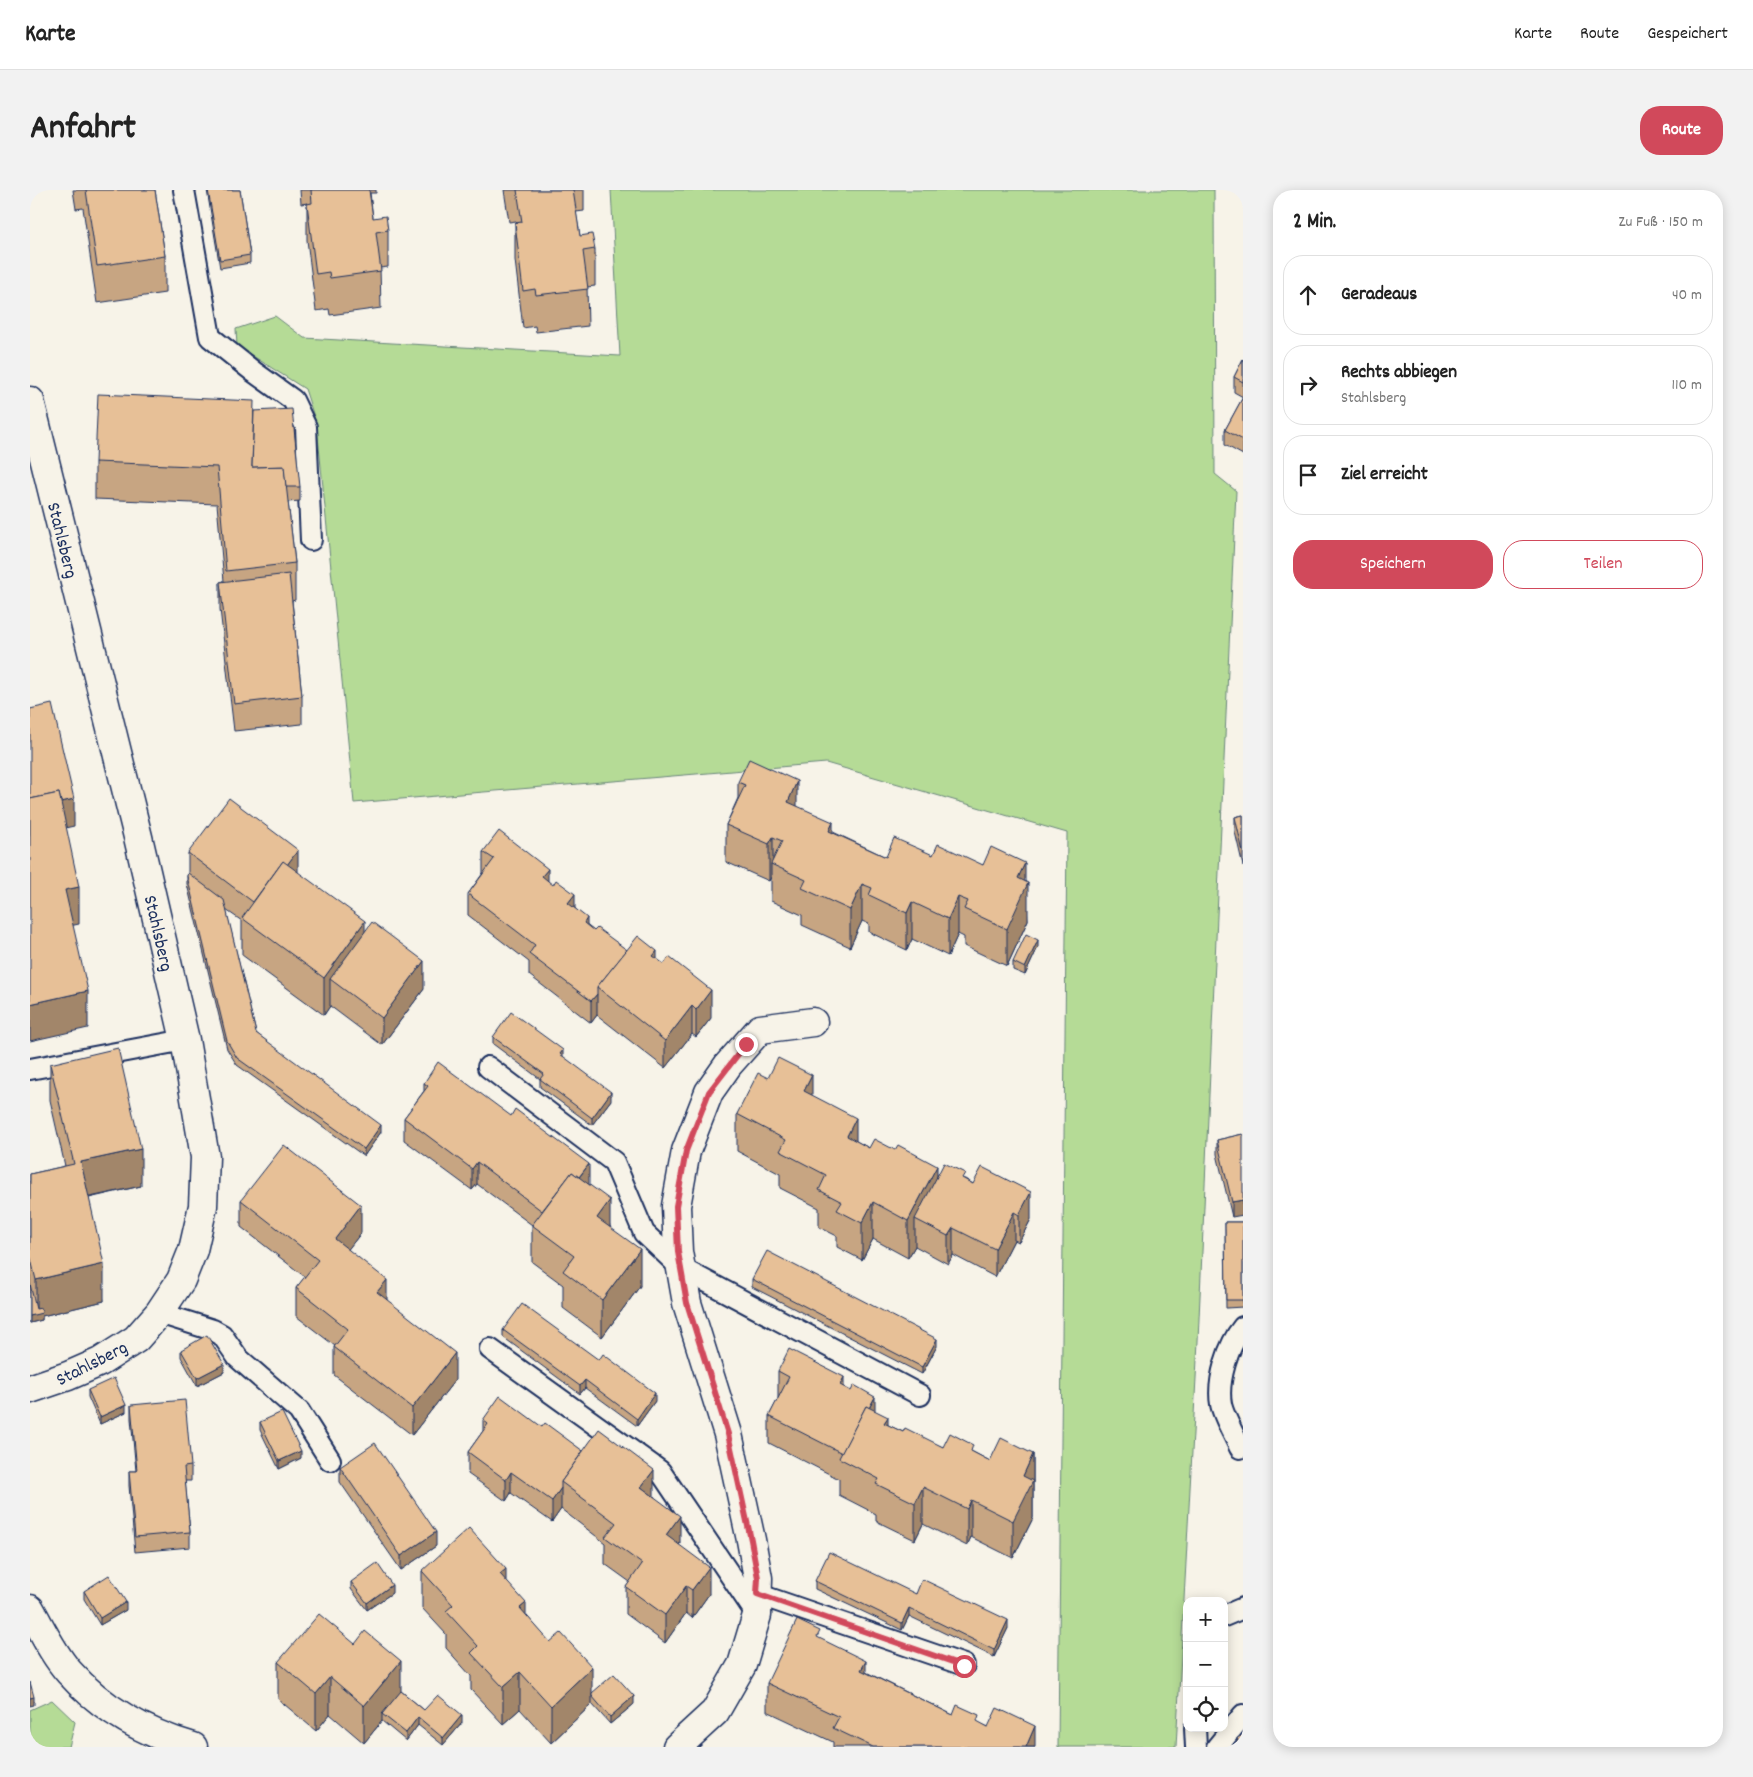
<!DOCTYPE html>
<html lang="de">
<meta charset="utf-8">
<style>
:root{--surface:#fff;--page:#f2f2f2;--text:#222;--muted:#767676;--line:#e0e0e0;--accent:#d1495b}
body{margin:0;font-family:Dekko,sans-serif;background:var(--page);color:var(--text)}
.controls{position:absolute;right:15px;bottom:15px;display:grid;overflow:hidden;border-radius:10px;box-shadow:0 2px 12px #0003}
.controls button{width:45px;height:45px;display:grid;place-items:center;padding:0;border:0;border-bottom:1px solid var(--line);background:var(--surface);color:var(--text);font:25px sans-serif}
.stop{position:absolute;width:15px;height:15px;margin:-11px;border:4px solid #d1495b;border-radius:50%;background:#fff}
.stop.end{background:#d1495b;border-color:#fff;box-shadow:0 1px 5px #0008}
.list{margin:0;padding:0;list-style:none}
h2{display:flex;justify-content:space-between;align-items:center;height:65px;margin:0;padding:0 20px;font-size:21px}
h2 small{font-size:16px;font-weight:400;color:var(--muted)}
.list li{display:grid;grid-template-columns:32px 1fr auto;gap:15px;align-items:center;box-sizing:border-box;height:80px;margin:0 10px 10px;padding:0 10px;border:1px solid var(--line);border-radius:20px}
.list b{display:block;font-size:19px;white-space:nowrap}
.list p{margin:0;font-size:16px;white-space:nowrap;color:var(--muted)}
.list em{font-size:16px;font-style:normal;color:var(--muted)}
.actions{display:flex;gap:10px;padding:15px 20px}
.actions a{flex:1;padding:11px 0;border:1px solid var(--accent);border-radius:20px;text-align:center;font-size:18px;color:var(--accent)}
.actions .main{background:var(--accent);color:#fff}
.icon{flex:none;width:28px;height:28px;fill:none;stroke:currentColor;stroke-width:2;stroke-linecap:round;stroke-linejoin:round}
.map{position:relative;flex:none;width:1213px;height:1557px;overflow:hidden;border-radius:20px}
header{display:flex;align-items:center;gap:30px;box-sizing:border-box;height:70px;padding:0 25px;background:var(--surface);border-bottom:1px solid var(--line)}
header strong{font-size:24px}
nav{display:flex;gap:28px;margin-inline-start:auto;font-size:18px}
.intro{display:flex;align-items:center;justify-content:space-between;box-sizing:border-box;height:120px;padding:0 30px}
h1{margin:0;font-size:35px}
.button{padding:12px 22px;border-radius:20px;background:var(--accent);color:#fff;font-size:18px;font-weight:700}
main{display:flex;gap:30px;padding:0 30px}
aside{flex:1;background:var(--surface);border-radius:20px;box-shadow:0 2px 12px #0003}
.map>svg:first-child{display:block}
.green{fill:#b5db96;stroke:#68857a}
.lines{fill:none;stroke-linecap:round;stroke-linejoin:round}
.lane-casing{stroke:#1b2f5e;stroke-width:24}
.street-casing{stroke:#1b2f5e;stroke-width:31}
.lane{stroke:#f7f3e8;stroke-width:20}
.street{stroke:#f7f3e8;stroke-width:28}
.wall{fill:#c7a582;stroke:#1b2f5e}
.shaded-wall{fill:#a2866a;stroke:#1b2f5e}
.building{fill:#e7c097;stroke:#1b2f5e}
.route{stroke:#d1495b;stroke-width:6}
.labels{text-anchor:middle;stroke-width:4;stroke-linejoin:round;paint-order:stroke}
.street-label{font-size:19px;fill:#1b2f5e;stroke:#f7f3e8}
</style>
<header>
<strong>Karte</strong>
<nav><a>Karte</a><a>Route</a><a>Gespeichert</a></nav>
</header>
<div class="intro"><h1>Anfahrt</h1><a class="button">Route</a></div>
<main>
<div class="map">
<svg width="1213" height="1557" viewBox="0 0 1213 1557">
<rect width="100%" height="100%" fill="#f7f3e8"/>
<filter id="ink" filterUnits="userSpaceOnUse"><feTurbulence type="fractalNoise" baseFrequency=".02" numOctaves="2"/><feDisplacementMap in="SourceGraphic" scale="10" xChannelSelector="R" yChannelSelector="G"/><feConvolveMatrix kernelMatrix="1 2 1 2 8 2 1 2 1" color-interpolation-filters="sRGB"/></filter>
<g filter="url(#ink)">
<g class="green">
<polygon points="581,0 1184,0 1185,284 1206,301 1168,1151 1146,1557 1028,1557 1037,643 796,573 324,613 287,236 275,199 207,156 206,139 245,126 274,148 590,166"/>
<polygon points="22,1510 45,1532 39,1557 0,1557 0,1520"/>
</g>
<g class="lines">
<defs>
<g id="lane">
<polyline points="154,0 180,147 224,182 263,210 276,237 281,350"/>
<polyline points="458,877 584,972 614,1043 651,1078 890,1205"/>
<polyline points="0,879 155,850"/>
<polyline points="129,1123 183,1140 192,1145 208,1168 269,1221 300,1270"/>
<polyline points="460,1159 630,1281 727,1425"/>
<path d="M1210,1258C1205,1246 1193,1226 1191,1214C1187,1191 1198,1155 1213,1137"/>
<polyline points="727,1404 934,1475"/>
<polyline points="1194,1426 1213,1418"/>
<polyline points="1165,1538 1166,1557"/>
<polyline points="1187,1557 1213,1525"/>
</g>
<g id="street">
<polyline points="0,211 108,647 155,850 175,967 173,1016 163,1060 151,1090 129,1123 106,1149 70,1172 38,1186 0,1199"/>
<path d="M0,1419C12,1440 23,1464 39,1482C72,1519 115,1543 163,1557"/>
<polyline points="647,1557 685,1522 712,1475 727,1425 728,1388 721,1350 698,1244 657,1113 648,1062 646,1016 656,961 679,902 698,875 730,839 783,832"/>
</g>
</defs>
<use href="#lane" class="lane-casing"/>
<use href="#street" class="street-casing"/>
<use href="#lane" class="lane"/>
<use href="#street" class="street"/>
</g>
<g class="wall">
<polygon points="43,0 125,0 135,66 135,103 67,113 53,18 46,19"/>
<polygon points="177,0 210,0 220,65 220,73 190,78"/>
<polygon points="270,0 346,0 346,3 340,3 343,28 358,40 358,77 350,78 351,118 300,125 299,119 286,121 277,50 277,14 278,13 271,14"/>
<polygon points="474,0 554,0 554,21 546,22 550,46 565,59 565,96 557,97 558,136 506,142 505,136 493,138 485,70 485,33 487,32 486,31 479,32"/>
<polygon points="1213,169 1213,265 1195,255 1195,240 1213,207 1204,202 1204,187"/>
<polygon points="224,222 270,297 270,311 258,312 265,373 265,410 262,411 272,506 272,534 204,541 190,419 190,392 194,391 187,314 65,309 65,272"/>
<polygon points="708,592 767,616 803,642 856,667 903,665 953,675 995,691 998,730 977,776 934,756 934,747 928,744 918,766 882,749 877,760 839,742 839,734 832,731 820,757 772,735 772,725 741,711 741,687 739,691 696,672 696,635 708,608"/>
<polygon points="1213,625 1213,676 1205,642 1205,627"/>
<polygon points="453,662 518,691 545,718 557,736 564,741 597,760 627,769 681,828 666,847 662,844 635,878 567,825 561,833 499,785 499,772 438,725 438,704 453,683"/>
<polygon points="158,663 268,683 335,742 394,799 352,855 300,816 294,825 212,765 212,731 196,720 226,843 351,942 334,966 207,875 197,859 157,694 157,686 158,683"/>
<polygon points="1008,757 995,785 983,780 983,772"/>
<polygon points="463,847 533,867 581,910 562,935 510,897 510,889 463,854"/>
<polygon points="20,874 111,996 59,1008 74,1111 12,1126 12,1130 0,1133 0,984 35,976 20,910"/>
<polygon points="738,888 782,906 826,951 839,958 907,985 935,989 1001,1029 989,1052 984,1050 965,1087 923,1065 918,1074 885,1056 878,1068 843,1049 832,1070 807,1057 807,1046 789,1037 789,1018 750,998 750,984 707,961 707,924"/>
<polygon points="394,893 559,994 610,1096 572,1147 533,1118 533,1095 502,1072 502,1035 447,994 442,1000 374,950 374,928 394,901"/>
<polygon points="1213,944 1202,1027 1187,964 1187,950"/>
<polygon points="211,1010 331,1043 318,1059 357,1110 425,1190 382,1245 304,1185 304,1157 305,1156 266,1126 266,1098 275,1087 211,1037"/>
<polygon points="1195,1032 1213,1032 1213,1117 1196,1118"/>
<polygon points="722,1089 907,1156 892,1184 722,1097"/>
<polygon points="473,1140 569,1170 625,1211 607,1236 555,1198 550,1204 473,1147"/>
<polygon points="151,1160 194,1182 167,1196 151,1167"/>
<polygon points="748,1181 814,1197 845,1221 858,1235 873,1242 913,1257 943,1262 960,1271 1003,1264 1003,1328 983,1368 941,1347 937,1356 893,1334 885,1350 846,1331 846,1324 809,1305 809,1289 739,1253 739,1226 748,1209"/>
<polygon points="58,1200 96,1222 70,1234 58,1207"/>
<polygon points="101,1215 161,1276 161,1291 155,1291 160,1342 160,1357 105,1362 99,1296 99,1281 106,1281 101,1229"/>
<polygon points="453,1230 512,1237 553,1261 624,1306 650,1353 649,1355 679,1404 662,1428 656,1423 635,1453 596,1424 596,1397 600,1392 575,1374 575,1353 531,1319 522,1332 481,1303 476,1311 438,1284 438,1262 453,1241"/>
<polygon points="230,1232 271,1268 249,1279 230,1240"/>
<polygon points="310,1277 406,1356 371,1380 310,1292"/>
<polygon points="392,1381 476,1390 496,1425 562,1503 604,1514 580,1534 562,1514 521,1553 490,1519 473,1534 441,1500 441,1486 416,1458 416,1444 392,1418"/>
<polygon points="785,1391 886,1404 978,1438 964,1467 879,1426 872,1440 785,1399"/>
<polygon points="321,1392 362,1403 337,1420 321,1399"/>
<polygon points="54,1401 96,1420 70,1435 54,1409"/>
<polygon points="790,1449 836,1482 923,1525 949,1533 1005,1557 803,1557 803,1552 737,1521 737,1493"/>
<polygon points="248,1472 371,1501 394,1520 432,1533 413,1555 388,1535 376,1551 352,1531 334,1553 300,1524 286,1541 248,1509"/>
<polygon points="1207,1548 1213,1557 1207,1557"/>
</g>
<g class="shaded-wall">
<polygon points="767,591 767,628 758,612"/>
<polygon points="44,609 44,636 0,646 0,619"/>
<polygon points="803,632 803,669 799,641"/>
<polygon points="743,647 743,674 741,674 741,687 739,691 739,654"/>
<polygon points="268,660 268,687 227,715"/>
<polygon points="995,673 995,699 998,693 998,730 977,776 977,739 988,688"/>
<polygon points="518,679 518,700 512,686"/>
<polygon points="832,694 832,731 820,757 820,720"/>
<polygon points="49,697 49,734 35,737 35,700"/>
<polygon points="545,704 545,725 538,713"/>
<polygon points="928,707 928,744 918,766 918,729"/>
<polygon points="882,712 882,749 877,760 877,723"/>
<polygon points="557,728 557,749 554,733"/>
<polygon points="335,731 335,768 300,789 300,816 294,825 294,788"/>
<polygon points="1008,750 1008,757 995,785 995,778"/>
<polygon points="627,761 627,788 623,766"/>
<polygon points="394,771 394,799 352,855 352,828"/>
<polygon points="681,800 681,828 666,847 666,820"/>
<polygon points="58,801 58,838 0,851 0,814"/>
<polygon points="567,804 567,825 561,833 561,811"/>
<polygon points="662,816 662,844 635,878 635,851"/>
<polygon points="533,860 533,867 530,864"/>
<polygon points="782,885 782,922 774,901"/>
<polygon points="581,902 581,910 562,935 562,928"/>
<polygon points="826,928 826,965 817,946"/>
<polygon points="351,935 351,942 334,966 334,959"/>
<polygon points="111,959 111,996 51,1009 51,972"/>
<polygon points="447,972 447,994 442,1000 442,979"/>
<polygon points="559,974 559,996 520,1027"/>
<polygon points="907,976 907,1013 885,1029 885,1056 878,1068 878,1031"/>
<polygon points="1001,1002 1001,1029 989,1052 989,1025"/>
<polygon points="580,1010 580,1047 567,1028"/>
<polygon points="1213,1010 1213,1025 1202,1027 1202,1012"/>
<polygon points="843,1012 843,1049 832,1070 832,1033"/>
<polygon points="331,1015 331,1043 305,1076 305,1049"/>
<polygon points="984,1022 984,1050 965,1087 965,1059"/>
<polygon points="923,1038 923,1065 918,1074 918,1046"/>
<polygon points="610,1059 610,1096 572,1147 572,1110"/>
<polygon points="74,1074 74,1111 12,1126 12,1130 0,1133 0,1126 6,1124 6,1090"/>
<polygon points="357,1090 357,1117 347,1102"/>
<polygon points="907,1149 907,1156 892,1184 892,1177"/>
<polygon points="425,1163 425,1190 382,1245 382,1218"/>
<polygon points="194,1174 194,1182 167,1196 167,1188"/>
<polygon points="814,1187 814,1214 810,1195"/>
<polygon points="555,1190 555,1198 550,1204 550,1196"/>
<polygon points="625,1203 625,1211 607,1236 607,1229"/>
<polygon points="845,1207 845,1234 815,1265"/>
<polygon points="96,1215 96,1222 70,1234 70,1227"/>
<polygon points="858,1227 858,1264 854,1233"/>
<polygon points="271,1261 271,1268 249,1279 249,1271"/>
<polygon points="1003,1264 1003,1328 983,1368 983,1331 993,1286"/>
<polygon points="624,1280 624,1307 611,1297"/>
<polygon points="481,1282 481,1303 476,1311 476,1290"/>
<polygon points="893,1297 893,1334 885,1350 885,1313"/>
<polygon points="531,1298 531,1319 522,1332 522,1311"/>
<polygon points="941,1310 941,1347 937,1356 937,1319"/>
<polygon points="650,1326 650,1353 636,1373 636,1345"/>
<polygon points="406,1342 406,1356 371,1380 371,1366"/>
<polygon points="679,1377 679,1404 662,1428 662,1400"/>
<polygon points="476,1379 476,1416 470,1384"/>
<polygon points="362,1395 362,1403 337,1420 337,1413"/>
<polygon points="656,1396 656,1423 635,1453 635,1425"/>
<polygon points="96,1412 96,1420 70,1435 70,1428"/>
<polygon points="496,1413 496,1450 490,1418"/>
<polygon points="879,1418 879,1426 872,1440 872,1433"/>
<polygon points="978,1430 978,1438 964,1467 964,1460"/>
<polygon points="371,1471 371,1508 352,1524 352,1531 334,1553 334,1516"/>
<polygon points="836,1471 836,1498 831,1480"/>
<polygon points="562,1477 562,1514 521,1553 521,1516"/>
<polygon points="490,1482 490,1519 473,1534 473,1497"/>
<polygon points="300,1487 300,1524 286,1541 286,1504"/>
<polygon points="604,1506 604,1514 580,1534 580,1527"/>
<polygon points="4,1507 4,1515 0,1516 0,1508"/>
<polygon points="432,1525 432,1533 413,1555 413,1548"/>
<polygon points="388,1527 388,1535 376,1551 376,1543"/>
<polygon points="1005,1536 1005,1557 996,1557"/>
</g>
<g class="building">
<polygon points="56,0 125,0 135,66 67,76"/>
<polygon points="178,0 210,0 220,65 190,70"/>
<polygon points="281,0 339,0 343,28 356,26 358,40 346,42 351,81 300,88 299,82 286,84 277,14 282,13"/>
<polygon points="487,0 543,0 550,46 562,44 565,59 553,61 558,99 506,105 505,99 493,101 485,33 492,32"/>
<polygon points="1213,169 1213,192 1204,187"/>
<polygon points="68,204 224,211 222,277 254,276 265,373 196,381 187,277 65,272"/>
<polygon points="1213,207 1213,250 1195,240"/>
<polygon points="262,219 270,297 256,297 254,276 222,277 224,221"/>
<polygon points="259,384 272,506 204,514 190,392"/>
<polygon points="22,514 44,609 31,612 29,603 0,609 0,519"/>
<polygon points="719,569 767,591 758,612 803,632 799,641 856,667 864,648 903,665 908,654 953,675 961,657 995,673 988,688 998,693 977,739 934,719 938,711 928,707 918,729 882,712 877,723 839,705 842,698 832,694 820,720 772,698 776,690 741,674 752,651 743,647 739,654 696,635 715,595 708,592"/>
<polygon points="29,603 49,697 35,700 58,801 0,814 0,609"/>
<polygon points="199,608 268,660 257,675 253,671 223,712 158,663"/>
<polygon points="1213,625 1213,662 1205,627"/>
<polygon points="469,641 518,679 512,686 523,695 526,690 545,704 538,713 557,728 554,733 564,741 567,738 597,760 567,797 567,804 561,811 499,764 505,755 438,704 464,669 453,662"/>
<polygon points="253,671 335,731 294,788 212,728"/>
<polygon points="158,683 194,710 226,843 351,935 334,959 207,868 197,851 157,686"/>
<polygon points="342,732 394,771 352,828 300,789"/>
<polygon points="996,744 1008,750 995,778 983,772"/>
<polygon points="608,746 627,761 623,766 634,774 639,767 681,800 666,820 662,816 635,851 567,797"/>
<polygon points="481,822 533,860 530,864 581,902 562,928 510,889 514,884 463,847"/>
<polygon points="88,858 111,959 51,972 74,1074 6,1090 0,1065 0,984 44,974 20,874"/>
<polygon points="748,868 782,885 774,901 826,928 817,946 839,958 844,949 865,960 868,955 907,976 878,1031 843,1012 832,1033 807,1020 812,1012 789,1000 796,985 750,961 756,950 707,924 728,883 738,888"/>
<polygon points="408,872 481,926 485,919 559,974 549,987 542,982 512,1021 447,972 442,979 374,928 398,896 394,893"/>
<polygon points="1213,944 1213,1010 1202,1012 1187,950"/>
<polygon points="254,955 331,1015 305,1049 357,1090 347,1102 425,1163 382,1218 304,1157 318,1139 266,1098 288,1070 211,1010"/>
<polygon points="914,973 935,983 932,988 943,994 952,977 1001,1002 989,1025 984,1022 965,1059 923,1038 918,1046 885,1029"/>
<polygon points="542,982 580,1010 567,1028 610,1059 572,1110 533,1081 544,1066 502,1035"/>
<polygon points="1195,1032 1213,1032 1213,1110 1196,1110"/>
<polygon points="737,1061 907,1149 892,1177 722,1089"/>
<polygon points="0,1094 6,1119 11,1118 12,1123 0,1126"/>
<polygon points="492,1114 569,1170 573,1164 625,1203 607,1229 555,1190 550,1196 473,1140"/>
<polygon points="177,1145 194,1174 167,1188 151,1160"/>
<polygon points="759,1159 814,1187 810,1195 821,1201 824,1195 845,1207 839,1218 836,1216 812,1263 739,1226 759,1187 748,1181"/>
<polygon points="84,1188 96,1215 70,1227 58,1200"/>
<polygon points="470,1206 512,1237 515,1233 553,1261 531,1292 531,1298 522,1311 481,1282 476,1290 438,1262 458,1234 453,1230"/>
<polygon points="155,1210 161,1276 154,1277 160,1342 105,1347 99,1281 107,1281 101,1215"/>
<polygon points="836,1216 858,1227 854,1233 873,1242 875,1238 913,1257 920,1243 943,1255 941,1261 960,1271 971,1248 1003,1264 993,1286 1003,1291 983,1331 941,1310 937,1319 893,1297 885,1313 846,1294 849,1289 809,1268"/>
<polygon points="252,1222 271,1261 249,1271 230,1232"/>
<polygon points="569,1239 624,1280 611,1297 650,1326 636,1345 679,1377 662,1400 656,1396 635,1425 596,1397 612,1374 575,1347 586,1333 531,1292"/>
<polygon points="345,1253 406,1342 371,1366 310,1277"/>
<polygon points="439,1338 476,1379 470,1384 496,1413 490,1418 520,1452 531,1443 562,1477 521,1516 490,1482 473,1497 441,1463 448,1456 416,1421 423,1415 392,1381"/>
<polygon points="799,1362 886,1404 892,1389 978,1430 964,1460 879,1418 872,1433 785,1391"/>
<polygon points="347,1373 362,1395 337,1413 321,1392"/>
<polygon points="79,1385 96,1412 70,1428 54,1401"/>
<polygon points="289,1424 325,1454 335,1441 371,1471 334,1516 300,1487 286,1504 248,1472"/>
<polygon points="767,1430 790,1441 787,1447 836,1471 831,1480 923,1525 927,1515 949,1525 947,1531 958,1537 967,1518 1005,1536 996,1557 843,1557 803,1538 809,1527 737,1493"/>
<polygon points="584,1484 604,1506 580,1527 562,1506 562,1503"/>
<polygon points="0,1492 4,1507 0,1508"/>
<polygon points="371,1501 394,1520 408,1505 432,1525 413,1548 388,1527 376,1543 352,1524"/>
<polygon points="1213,1545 1213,1557 1211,1557 1207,1548"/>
</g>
</g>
<g class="lines" filter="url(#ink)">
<polyline class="route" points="716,854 679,902 656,961 646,1016 648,1062 657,1113 698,1244 721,1350 728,1388 727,1404 934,1476"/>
</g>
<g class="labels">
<g class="street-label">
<text transform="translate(34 350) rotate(76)" y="7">Stahlsberg</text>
<text transform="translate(130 743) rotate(77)" y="7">Stahlsberg</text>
<text transform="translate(61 1172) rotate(-27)" y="7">Stahlsberg</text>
</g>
</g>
</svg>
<div class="controls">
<button>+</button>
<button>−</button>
<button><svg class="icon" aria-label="locate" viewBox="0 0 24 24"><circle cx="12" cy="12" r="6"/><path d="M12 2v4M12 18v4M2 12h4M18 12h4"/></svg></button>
</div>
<div class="stop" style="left:934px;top:1476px"></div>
<div class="stop end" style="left:716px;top:854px"></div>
</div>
<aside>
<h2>2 Min.<small>Zu Fuß · 150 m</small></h2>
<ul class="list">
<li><svg class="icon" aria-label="ahead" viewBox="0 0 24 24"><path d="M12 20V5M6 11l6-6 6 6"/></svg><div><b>Geradeaus</b></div><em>40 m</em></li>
<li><svg class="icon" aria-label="right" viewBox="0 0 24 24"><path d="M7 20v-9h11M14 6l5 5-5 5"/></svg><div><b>Rechts abbiegen</b><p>Stahlsberg</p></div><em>110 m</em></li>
<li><svg class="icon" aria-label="arrive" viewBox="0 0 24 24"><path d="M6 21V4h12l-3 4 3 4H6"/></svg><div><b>Ziel erreicht</b></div></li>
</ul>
<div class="actions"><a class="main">Speichern</a><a>Teilen</a></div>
</aside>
</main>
